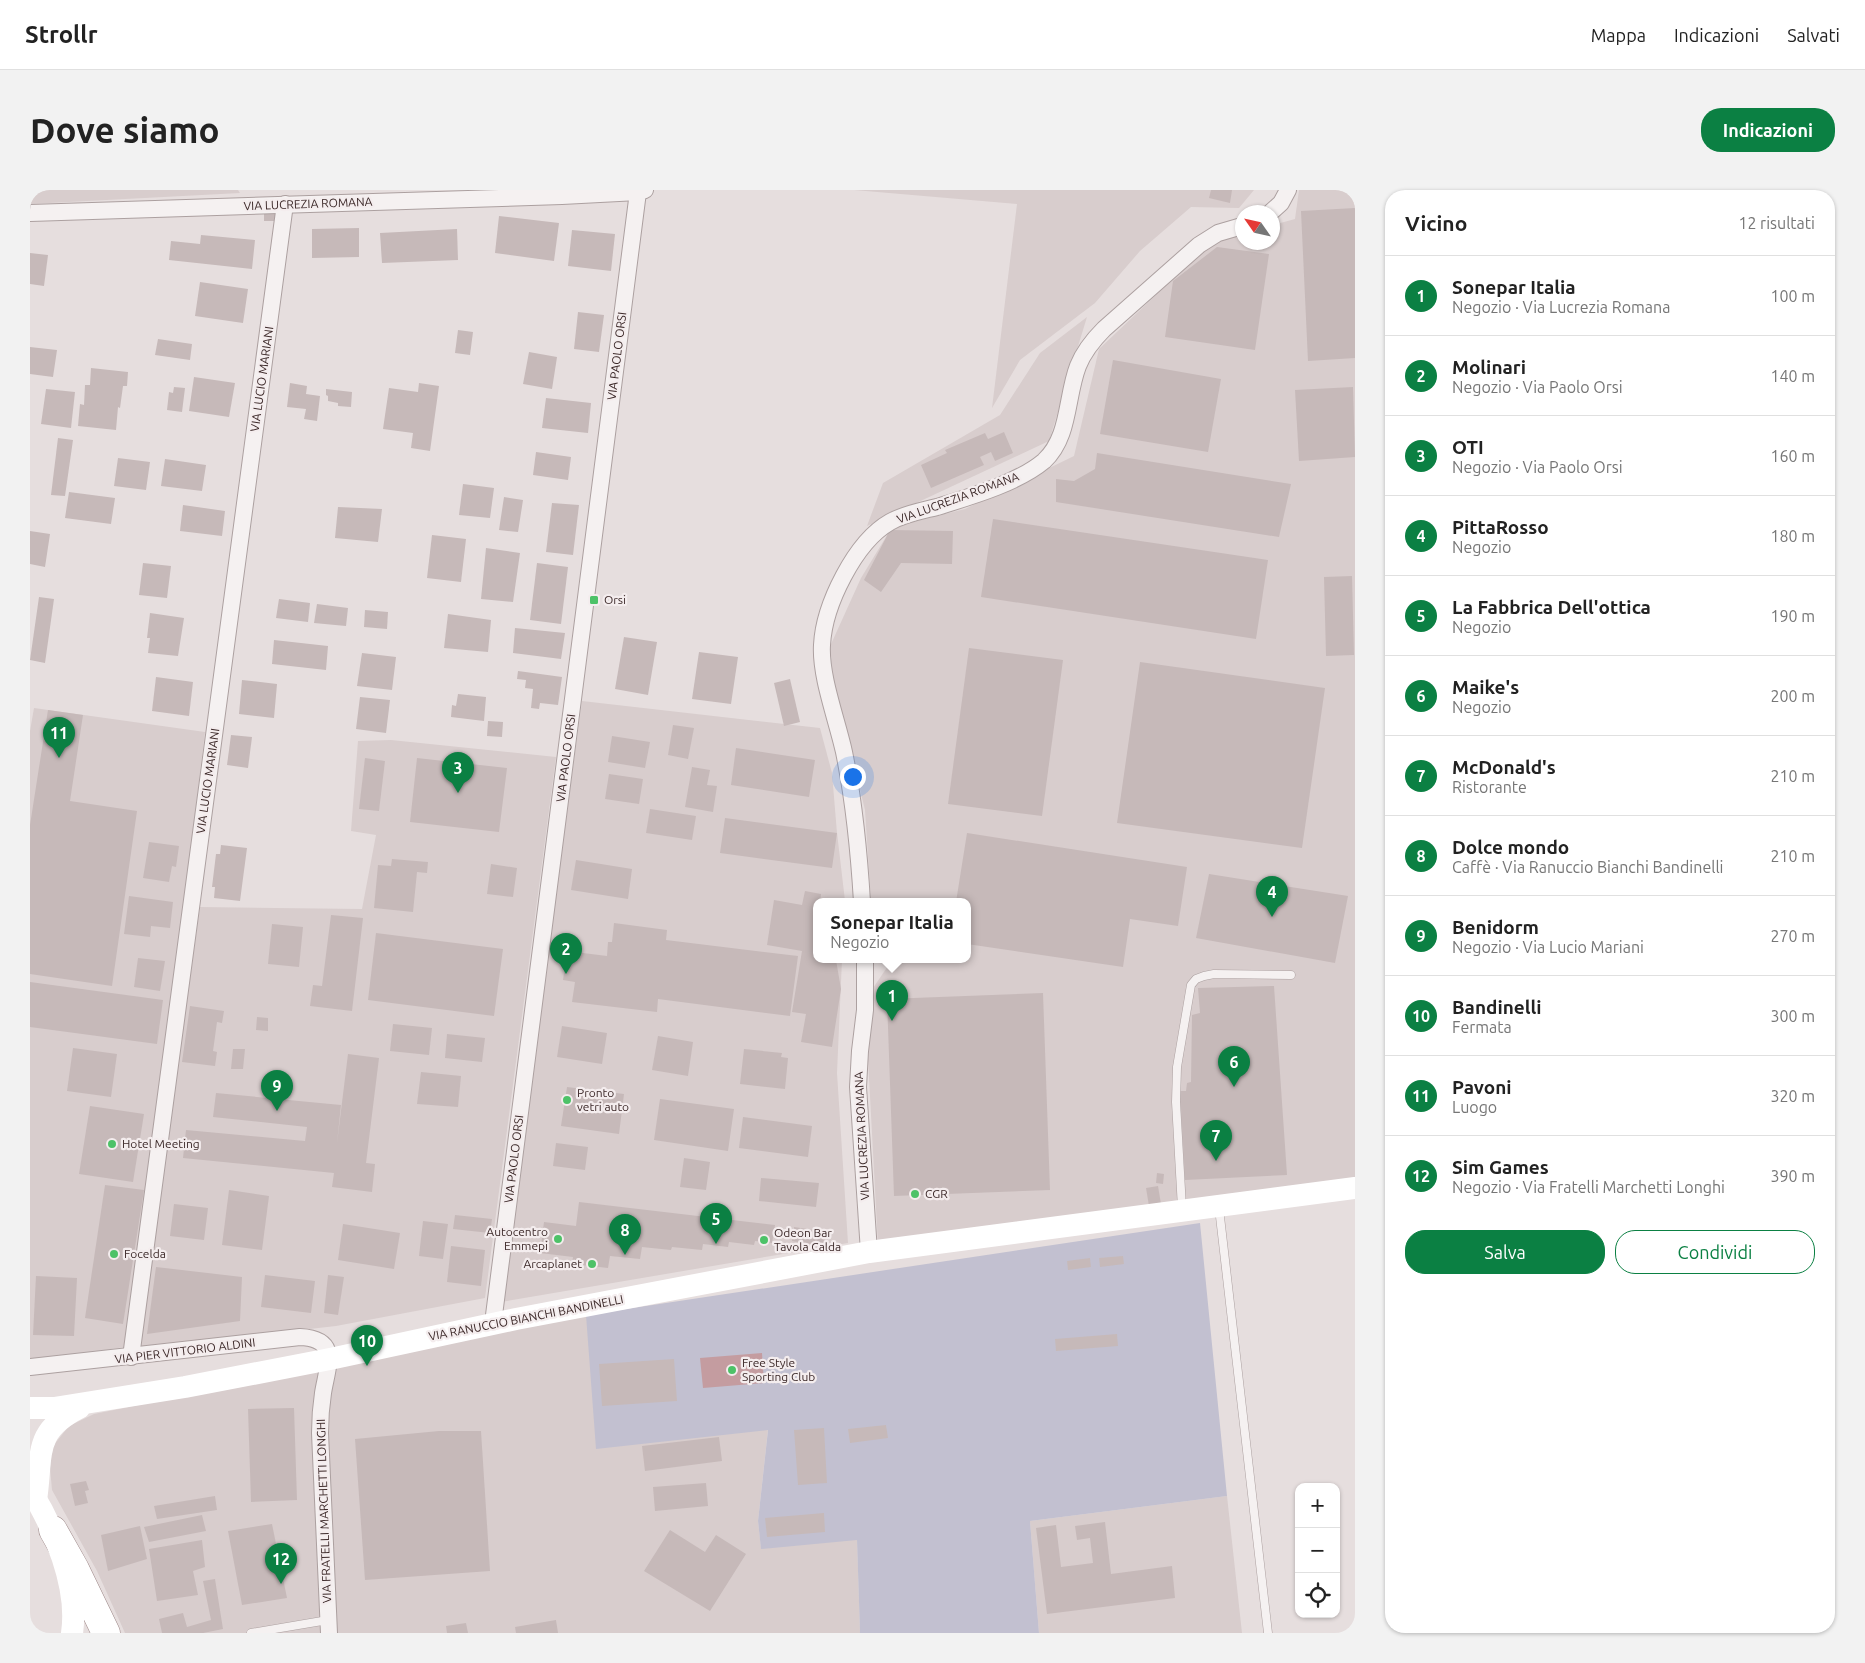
<!DOCTYPE html>
<html lang="it">
<meta charset="utf-8">
<style>
:root{--surface:#fff;--page:#f2f2f2;--text:#222;--muted:#767676;--line:#e0e0e0;--accent:#0b8043}
body{margin:0;font-family:Ubuntu,sans-serif;background:var(--page);color:var(--text)}
.controls{position:absolute;right:15px;bottom:15px;display:grid;overflow:hidden;border-radius:10px;box-shadow:0 1px 4px #0004}
.controls button{width:45px;height:45px;display:grid;place-items:center;padding:0;border:0;border-bottom:1px solid var(--line);background:var(--surface);color:var(--text);font:25px sans-serif}
.compass{position:absolute;left:1205px;top:15px;width:45px;height:45px;border-radius:50%;background:var(--surface);box-shadow:0 1px 4px #0004;rotate:304deg}
.you{position:absolute;left:822px;top:586px;width:18px;height:18px;margin:-12px;border:4px solid #fff;border-radius:50%;background:#1a73e8;box-shadow:0 0 0 8px #1a73e833}
.badge{display:grid;place-items:center;width:32px;height:32px;border-radius:50%;background:var(--accent);color:#fff;font-size:16px;font-weight:700}
.pin{position:absolute;translate:-50% -41px;filter:drop-shadow(0 1px 2px #0008)}
.pin::after{content:'';position:absolute;top:26px;width:18px;height:15px;background:inherit;clip-path:polygon(0 0,100% 0,50% 100%)}
.popup{position:absolute;left:783px;top:708px;width:158px;height:65px;box-sizing:border-box;display:grid;place-content:center;border-radius:10px;background:var(--surface);filter:drop-shadow(0 1px 4px #0005);font-size:16px;white-space:nowrap;color:var(--muted)}
.popup b{font-size:19px;color:var(--text)}
.popup::after{content:'';position:absolute;left:50%;top:100%;margin-left:-10px;border:10px solid transparent;border-top-color:var(--surface)}
.list{margin:0;padding:0;list-style:none}
h2{display:flex;justify-content:space-between;align-items:center;height:65px;margin:0;padding:0 20px;font-size:21px}
h2 small{font-size:16px;font-weight:400;color:var(--muted)}
.list li{display:grid;grid-template-columns:32px 1fr auto;gap:15px;align-items:center;box-sizing:border-box;height:80px;padding:0 20px;border-top:1px solid var(--line)}
.list b{display:block;font-size:19px;white-space:nowrap}
.list p{margin:0;font-size:16px;white-space:nowrap;color:var(--muted)}
.list em{font-size:16px;font-style:normal;color:var(--muted)}
.actions{display:flex;gap:10px;padding:15px 20px}
.actions a{flex:1;padding:11px 0;border:1px solid var(--accent);border-radius:20px;text-align:center;font-size:18px;color:var(--accent)}
.actions .main{background:var(--accent);color:#fff}
.icon{flex:none;width:28px;height:28px;fill:none;stroke:currentColor;stroke-width:2;stroke-linecap:round;stroke-linejoin:round}
.map{position:relative;flex:none;width:1325px;height:1443px;overflow:hidden;border-radius:20px}
header{display:flex;align-items:center;gap:30px;box-sizing:border-box;height:70px;padding:0 25px;background:var(--surface);border-bottom:1px solid var(--line)}
header strong{font-size:24px}
nav{display:flex;gap:28px;margin-inline-start:auto;font-size:18px}
.intro{display:flex;align-items:center;justify-content:space-between;box-sizing:border-box;height:120px;padding:0 30px}
h1{margin:0;font-size:35px}
.button{padding:12px 22px;border-radius:20px;background:var(--accent);color:#fff;font-size:18px;font-weight:700}
main{display:flex;gap:30px;padding:0 30px}
aside{flex:1;background:var(--surface);border-radius:20px;box-shadow:0 1px 4px #0004}
.map>svg:first-child{display:block}
.built{fill:#d8cdcd}
.green{fill:#c2c0d0}
.water{fill:#c49ca0}
.building{fill:#c6b9b9}
.lines{fill:none;stroke-linecap:round;stroke-linejoin:round}
.lane-casing{stroke:#aca0a0;stroke-width:9}
.street-casing{stroke:#aca0a0;stroke-width:18}
.highway-casing{stroke:#9c8787;stroke-width:29}
.lane{stroke:#f5f1f1;stroke-width:8}
.street{stroke:#f5f1f1;stroke-width:16}
.secondary{stroke:#fff;stroke-width:22}
.highway{stroke:#fff;stroke-width:28}
.poi-dot{fill:#4dc268;stroke:#f4edee;stroke-width:2}
.labels{text-anchor:middle;stroke-width:4.5;stroke-linejoin:round;paint-order:stroke}
.street-label{font-size:12px;fill:#3c2929;stroke:#f4edee}
.poi-label{font-size:12px;fill:#3c2929;stroke:#f4edee;text-anchor:start}
</style>
<header>
<strong>Strollr</strong>
<nav><a>Mappa</a><a>Indicazioni</a><a>Salvati</a></nav>
</header>
<div class="intro"><h1>Dove siamo</h1><a class="button">Indicazioni</a></div>
<main>
<div class="map">
<svg width="1325" height="1443" viewBox="0 0 1325 1443">
<rect width="100%" height="100%" fill="#e6dede"/>
<g class="built">
<polygon points="0,0 208,0 210,3 0,14"/>
<polygon points="824,0 1224,0 1209,18 1161,17 1110,61 1065,113 990,170 962,218 987,14"/>
<polygon points="1269,0 1325,0 1325,991 848,1055 838,869 843,798 858,776 854,770 937,770 937,712 841,712 835,620 797,463 831,388 862,337 935,319 1044,266 1069,159 1185,49 1212,42 1212,52 1242,52 1243,35 1265,29"/>
<polygon points="1057,127 1019,251 837,336 853,293 970,225 1010,163"/>
<polygon points="552,511 790,538 802,583 807,643 815,711 815,712 787,712 787,770 812,770 807,883 818,1053 471,1112"/>
<polygon points="4,518 175,542 146,778 94,1157 0,1172 0,541"/>
<polygon points="361,550 526,567 455,1108 306,1136 109,1158 170,717 332,719 346,645 321,641 328,551"/>
<polygon points="556,1125 738,1239 728,1331 731,1358 827,1349 830,1443 95,1443 67,1381 22,1300 20,1278 23,1256 39,1236 64,1224"/>
<polygon points="1197,1306 1212,1443 1009,1443 1000,1331"/>
</g>
<polygon class="green" points="1170,1033 1197,1306 1000,1331 1009,1443 830,1443 827,1350 731,1359 728,1331 738,1240 566,1259 556,1125"/>
<polygon class="water" points="732,1163 734,1193 673,1198 670,1168"/>
<g class="building">
<polygon points="1181,0 1202,0 1200,13 1179,8"/>
<polygon points="1325,18 1325,168 1278,171 1271,21"/>
<polygon points="234,21 250,21 249,31 234,31"/>
<polygon points="469,26 529,33 524,71 465,63"/>
<polygon points="329,38 329,67 282,68 282,39"/>
<polygon points="427,39 428,70 352,73 350,43"/>
<polygon points="542,40 585,44 581,81 538,76"/>
<polygon points="171,45 225,50 222,79 139,70 141,51 170,54"/>
<polygon points="1187,57 1239,64 1225,160 1135,147 1143,91"/>
<polygon points="0,63 18,65 14,96 0,94"/>
<polygon points="170,92 218,99 213,133 165,126"/>
<polygon points="548,122 574,125 569,162 544,159"/>
<polygon points="428,140 443,142 440,165 425,163"/>
<polygon points="128,149 162,154 160,170 125,165"/>
<polygon points="0,157 27,160 23,187 0,184"/>
<polygon points="499,162 527,167 522,199 493,194"/>
<polygon points="1083,170 1191,189 1178,262 1070,244"/>
<polygon points="61,178 98,182 97,196 93,196 90,218 88,217 86,240 48,236 50,214 54,215 55,195 60,195"/>
<polygon points="164,187 205,193 199,227 159,221"/>
<polygon points="260,193 277,196 276,204 290,206 287,231 274,229 276,219 257,217"/>
<polygon points="389,193 409,196 400,261 381,258 383,243 353,239 359,198 388,202"/>
<polygon points="144,197 155,198 152,222 137,220 139,202 143,203"/>
<polygon points="1323,197 1325,267 1269,271 1265,200"/>
<polygon points="16,199 45,202 41,238 11,234"/>
<polygon points="296,199 322,202 321,217 308,216 308,213 298,211 298,206 296,205"/>
<polygon points="516,208 561,213 558,243 512,238"/>
<polygon points="974,242 983,263 965,271 961,262 950,267 954,275 901,298 891,275 917,263 915,260 955,243 958,249"/>
<polygon points="28,248 43,250 35,306 21,305"/>
<polygon points="506,262 541,267 538,290 503,285"/>
<polygon points="1067,263 1261,294 1249,347 1026,312 1026,289 1044,291 1065,279"/>
<polygon points="88,268 120,272 116,300 84,296"/>
<polygon points="135,269 176,275 172,301 131,296"/>
<polygon points="433,294 464,298 460,328 429,325"/>
<polygon points="39,302 85,308 81,334 35,328"/>
<polygon points="474,307 493,310 488,342 469,340"/>
<polygon points="522,313 549,315 543,365 516,362"/>
<polygon points="153,315 195,321 192,346 150,341"/>
<polygon points="308,317 352,319 348,352 305,348"/>
<polygon points="963,329 1238,370 1226,449 951,407"/>
<polygon points="860,340 923,341 922,374 871,373 851,402 834,390"/>
<polygon points="0,341 20,344 15,377 0,374"/>
<polygon points="402,345 436,349 431,392 397,388"/>
<polygon points="456,358 490,363 483,412 451,409"/>
<polygon points="113,373 141,376 137,408 109,405"/>
<polygon points="507,373 538,377 531,434 500,430"/>
<polygon points="1322,386 1324,465 1296,466 1294,387"/>
<polygon points="9,407 24,409 15,473 0,470"/>
<polygon points="249,409 280,413 278,432 246,428"/>
<polygon points="287,414 318,418 316,436 284,433"/>
<polygon points="335,420 358,422 357,439 334,437"/>
<polygon points="120,423 154,428 148,466 118,463 120,448 117,448"/>
<polygon points="418,424 461,430 458,462 414,458"/>
<polygon points="485,438 535,443 531,469 483,463"/>
<polygon points="594,447 627,452 618,505 585,499"/>
<polygon points="244,450 298,456 296,480 242,474"/>
<polygon points="939,458 1033,470 1012,626 918,614"/>
<polygon points="669,462 708,467 701,514 662,509"/>
<polygon points="332,463 366,467 362,500 327,496"/>
<polygon points="1110,472 1295,498 1272,658 1087,633"/>
<polygon points="488,481 532,487 528,515 510,513 509,519 501,518 503,499 495,498 496,490 487,489"/>
<polygon points="126,487 163,492 159,526 122,521"/>
<polygon points="760,489 770,532 754,536 744,493"/>
<polygon points="212,490 247,494 244,528 209,524"/>
<polygon points="428,504 456,507 454,531 421,527 422,515 426,516"/>
<polygon points="330,507 360,510 356,543 326,539"/>
<polygon points="18,520 53,525 40,611 107,621 82,796 0,784 0,635"/>
<polygon points="458,531 473,532 472,547 457,546"/>
<polygon points="643,535 664,538 658,569 638,565"/>
<polygon points="201,545 222,547 218,578 197,575"/>
<polygon points="582,546 620,552 615,578 578,572"/>
<polygon points="706,558 785,570 779,607 701,595"/>
<polygon points="335,568 355,571 349,621 329,619"/>
<polygon points="387,568 477,578 469,642 380,632"/>
<polygon points="662,577 680,580 677,595 687,596 683,622 655,617"/>
<polygon points="579,584 613,589 609,614 575,609"/>
<polygon points="620,619 666,626 662,650 616,643"/>
<polygon points="695,628 807,643 802,678 690,663"/>
<polygon points="937,643 1157,677 1148,736 1100,729 1093,777 937,754 937,712 926,712"/>
<polygon points="119,652 149,656 146,677 142,676 139,692 113,688"/>
<polygon points="191,655 217,658 210,711 184,708 185,697 182,697 186,664 190,664"/>
<polygon points="362,669 398,672 397,683 387,682 383,722 344,718 348,675 361,676"/>
<polygon points="546,670 602,679 598,709 541,700"/>
<polygon points="461,674 487,678 483,707 457,704"/>
<polygon points="1179,684 1318,706 1305,773 1166,748"/>
<polygon points="775,701 791,704 790,712 787,712 787,770 806,770 811,799 802,857 771,852 776,824 762,822 772,761 737,755 744,710 772,715"/>
<polygon points="99,706 143,712 140,738 121,736 120,747 94,744"/>
<polygon points="301,725 333,728 322,821 280,816 283,795 292,796"/>
<polygon points="584,733 637,740 636,750 768,766 760,826 628,809 627,822 542,812 545,792 533,790 537,761 577,766 578,752 582,752"/>
<polygon points="242,734 273,737 269,777 238,774"/>
<polygon points="346,743 473,759 464,826 338,810"/>
<polygon points="108,768 135,771 130,801 104,797"/>
<polygon points="0,792 133,810 127,854 0,837"/>
<polygon points="1244,796 1257,985 1155,990 1150,901 1156,901 1157,893 1161,892 1162,825 1170,823 1168,798"/>
<polygon points="1013,803 1020,1000 864,1006 857,809"/>
<polygon points="160,816 194,821 192,833 187,832 183,861 187,862 185,876 152,872"/>
<polygon points="227,827 238,828 238,841 226,840"/>
<polygon points="363,834 402,838 399,865 360,861"/>
<polygon points="532,836 577,843 572,874 527,867"/>
<polygon points="417,844 455,848 452,872 415,868"/>
<polygon points="628,846 663,852 658,886 622,880"/>
<polygon points="43,858 87,864 81,907 37,901"/>
<polygon points="203,859 215,859 213,879 201,879"/>
<polygon points="714,859 752,863 751,867 758,868 755,899 710,894"/>
<polygon points="318,864 349,868 336,973 345,974 342,1002 302,997 304,983 153,968 156,940 275,951 277,937 183,927 186,903 311,915 307,953"/>
<polygon points="391,882 431,886 428,917 387,914"/>
<polygon points="537,897 594,904 589,944 531,936"/>
<polygon points="630,909 704,919 698,961 624,950"/>
<polygon points="60,916 114,924 103,992 49,984"/>
<polygon points="713,927 782,936 778,967 709,958"/>
<polygon points="526,953 558,957 555,980 523,976"/>
<polygon points="654,968 680,972 676,1000 650,997"/>
<polygon points="1127,983 1134,984 1133,994 1126,993"/>
<polygon points="731,988 789,993 786,1017 729,1011"/>
<polygon points="75,995 114,1000 93,1134 55,1128"/>
<polygon points="1128,996 1131,1014 1119,1016 1116,998"/>
<polygon points="199,1000 239,1006 232,1060 192,1055"/>
<polygon points="549,1012 745,1035 742,1053 725,1051 724,1055 699,1052 698,1057 673,1054 672,1060 642,1057 641,1060 612,1057 610,1069 580,1066 578,1078 542,1074 543,1067 510,1063 514,1032 546,1036"/>
<polygon points="144,1014 178,1018 174,1050 140,1046"/>
<polygon points="425,1025 462,1029 460,1043 423,1039"/>
<polygon points="393,1031 418,1034 413,1069 389,1066"/>
<polygon points="313,1034 370,1043 364,1079 308,1070"/>
<polygon points="764,1037 796,1042 794,1056 762,1051"/>
<polygon points="421,1056 455,1060 451,1096 417,1092"/>
<polygon points="1093,1066 1094,1074 1070,1077 1069,1068"/>
<polygon points="1060,1068 1061,1077 1038,1080 1037,1071"/>
<polygon points="126,1077 212,1087 210,1131 117,1144"/>
<polygon points="235,1085 285,1091 281,1123 231,1117"/>
<polygon points="298,1085 314,1087 308,1125 294,1123"/>
<polygon points="6,1086 47,1088 44,1146 3,1145"/>
<polygon points="1087,1144 1088,1156 1026,1161 1025,1149"/>
<polygon points="644,1169 647,1211 572,1216 569,1174"/>
<polygon points="264,1218 267,1310 221,1312 218,1219"/>
<polygon points="856,1235 858,1248 820,1253 818,1239"/>
<polygon points="794,1238 797,1293 768,1295 764,1240"/>
<polygon points="409,1241 451,1241 460,1381 335,1390 325,1249"/>
<polygon points="689,1247 692,1271 615,1281 612,1256"/>
<polygon points="56,1291 59,1300 55,1301 58,1313 45,1316 40,1294"/>
<polygon points="676,1293 678,1316 625,1321 623,1297"/>
<polygon points="185,1306 187,1320 127,1329 124,1316"/>
<polygon points="794,1323 795,1342 737,1347 735,1328"/>
<polygon points="172,1325 176,1341 119,1352 114,1337"/>
<polygon points="1075,1332 1081,1384 1142,1376 1145,1408 1017,1424 1006,1338 1026,1335 1031,1377 1063,1373 1060,1348 1047,1350 1045,1336"/>
<polygon points="242,1334 257,1408 212,1415 198,1341"/>
<polygon points="110,1336 117,1369 78,1381 71,1345"/>
<polygon points="640,1340 675,1362 686,1345 716,1364 680,1421 614,1381"/>
<polygon points="172,1350 175,1377 163,1381 168,1405 127,1411 119,1359"/>
<polygon points="185,1389 193,1439 173,1443 132,1443 129,1429 153,1423 157,1437 181,1430 173,1391"/>
<polygon points="526,1430 528,1443 486,1443 485,1437"/>
<polygon points="436,1433 438,1443 417,1443 416,1436"/>
</g>
<g class="lines">
<defs>
<g id="lane">
<polyline points="1152,1018 1146,912 1147,877 1161,795 1166,789 1174,786 1184,784 1261,785"/>
<polyline points="1189,1018 1238,1443"/>
<polyline points="221,1443 298,1430"/>
</g>
<g id="street">
<polyline points="1241,22 1251,13 1258,0"/>
<polyline points="0,23 532,6 608,2 615,0"/>
<path d="M832,712C829,662 824,611 814,562C807,530 790,486 792,455C794,415 825,352 860,332C874,324 891,321 907,317C939,307 988,293 1014,271C1040,247 1036,207 1048,176C1054,161 1063,150 1074,139L1169,55L1188,43L1212,36"/>
<polyline points="835,770 835,820 830,861 828,897 839,1062"/>
<polyline points="463,1133 608,2"/>
<polyline points="101,1167 255,14"/>
<path d="M0,1177L270,1147C311,1149 297,1177 293,1203C291,1216 290,1229 290,1243L299,1443"/>
</g>
<polyline id="highway" points="23,1340 45,1379 76,1443"/>
</defs>
<use href="#lane" class="lane-casing"/>
<use href="#street" class="street-casing"/>
<use href="#highway" class="highway-casing"/>
<use href="#lane" class="lane"/>
<use href="#street" class="street"/>
<g class="secondary">
<polyline points="0,1218 24,1218 155,1197 300,1169 486,1129 839,1062 1325,998"/>
<path d="M0,1299C24,1338 49,1396 42,1443"/>
<path d="M6,1310C13,1265 2,1242 49,1218"/>
</g>
<use href="#highway" class="highway"/>
</g>
<g class="poi-dot">
<rect x="559" y="405" width="10" height="10" rx="2.5"/>
<circle cx="537" cy="910" r="5"/>
<circle cx="82" cy="954" r="5"/>
<circle cx="885" cy="1004" r="5"/>
<circle cx="528" cy="1049" r="5"/>
<circle cx="734" cy="1050" r="5"/>
<circle cx="84" cy="1064" r="5"/>
<circle cx="562" cy="1074" r="5"/>
<circle cx="702" cy="1180" r="5"/>
</g>
<g class="labels">
<g class="street-label">
<text transform="translate(278 14) rotate(-2)" y="4">VIA LUCREZIA ROMANA</text>
<text transform="translate(587 166) rotate(-83)" y="4">VIA PAOLO ORSI</text>
<text transform="translate(232 189) rotate(-82)" y="4">VIA LUCIO MARIANI</text>
<text transform="translate(928 308) rotate(-20)" y="4">VIA LUCREZIA ROMANA</text>
<text transform="translate(536 568) rotate(-83)" y="4">VIA PAOLO ORSI</text>
<text transform="translate(178 591) rotate(-82)" y="4">VIA LUCIO MARIANI</text>
<text transform="translate(832 946) rotate(-93)" y="4">VIA LUCREZIA ROMANA</text>
<text transform="translate(484 969) rotate(-83)" y="4">VIA PAOLO ORSI</text>
<text transform="translate(496 1128) rotate(-11)" y="4">VIA RANUCCIO BIANCHI BANDINELLI</text>
<text transform="translate(155 1161) rotate(-7)" y="4">VIA PIER VITTORIO ALDINI</text>
<text transform="translate(294 1321) rotate(-92)" y="4">VIA FRATELLI MARCHETTI LONGHI</text>
</g>
<g class="poi-label">
<text x="574" y="414">Orsi</text>
<text x="547" y="907">Pronto<tspan x="547" dy="14">vetri auto</tspan></text>
<text x="92" y="958">Hotel Meeting</text>
<text x="895" y="1008">CGR</text>
<text x="518" y="1046" text-anchor="end">Autocentro<tspan x="518" dy="14">Emmepi</tspan></text>
<text x="744" y="1047">Odeon Bar<tspan x="744" dy="14">Tavola Calda</tspan></text>
<text x="94" y="1068">Focelda</text>
<text x="552" y="1078" text-anchor="end">Arcaplanet</text>
<text x="712" y="1177">Free Style<tspan x="712" dy="14">Sporting Club</tspan></text>
</g>
</g>
</svg>
<div class="controls">
<button>+</button>
<button>−</button>
<button><svg class="icon" aria-label="locate" viewBox="0 0 24 24"><circle cx="12" cy="12" r="6"/><path d="M12 2v4M12 18v4M2 12h4M18 12h4"/></svg></button>
</div>
<svg class="compass" viewBox="-18 -18 36 36"><path d="M0-13l5 13h-10z" fill="#e53935"/><path d="M0 13l5-13h-10z" fill="#767676"/></svg>
<div class="you"></div>
<div class="pin badge" style="left:862px;top:831px">1</div>
<div class="popup"><b>Sonepar Italia</b>Negozio</div>
<div class="pin badge" style="left:536px;top:784px">2</div>
<div class="pin badge" style="left:428px;top:603px">3</div>
<div class="pin badge" style="left:1242px;top:727px">4</div>
<div class="pin badge" style="left:686px;top:1054px">5</div>
<div class="pin badge" style="left:1204px;top:897px">6</div>
<div class="pin badge" style="left:1186px;top:971px">7</div>
<div class="pin badge" style="left:595px;top:1065px">8</div>
<div class="pin badge" style="left:247px;top:921px">9</div>
<div class="pin badge" style="left:337px;top:1176px">10</div>
<div class="pin badge" style="left:29px;top:568px">11</div>
<div class="pin badge" style="left:251px;top:1394px">12</div>
</div>
<aside>
<h2>Vicino<small>12 risultati</small></h2>
<ul class="list">
<li><span class="badge">1</span><div><b>Sonepar Italia</b><p>Negozio · Via Lucrezia Romana</p></div><em>100 m</em></li>
<li><span class="badge">2</span><div><b>Molinari</b><p>Negozio · Via Paolo Orsi</p></div><em>140 m</em></li>
<li><span class="badge">3</span><div><b>OTI</b><p>Negozio · Via Paolo Orsi</p></div><em>160 m</em></li>
<li><span class="badge">4</span><div><b>PittaRosso</b><p>Negozio</p></div><em>180 m</em></li>
<li><span class="badge">5</span><div><b>La Fabbrica Dell'ottica</b><p>Negozio</p></div><em>190 m</em></li>
<li><span class="badge">6</span><div><b>Maike's</b><p>Negozio</p></div><em>200 m</em></li>
<li><span class="badge">7</span><div><b>McDonald's</b><p>Ristorante</p></div><em>210 m</em></li>
<li><span class="badge">8</span><div><b>Dolce mondo</b><p>Caffè · Via Ranuccio Bianchi Bandinelli</p></div><em>210 m</em></li>
<li><span class="badge">9</span><div><b>Benidorm</b><p>Negozio · Via Lucio Mariani</p></div><em>270 m</em></li>
<li><span class="badge">10</span><div><b>Bandinelli</b><p>Fermata</p></div><em>300 m</em></li>
<li><span class="badge">11</span><div><b>Pavoni</b><p>Luogo</p></div><em>320 m</em></li>
<li><span class="badge">12</span><div><b>Sim Games</b><p>Negozio · Via Fratelli Marchetti Longhi</p></div><em>390 m</em></li>
</ul>
<div class="actions"><a class="main">Salva</a><a>Condividi</a></div>
</aside>
</main>
